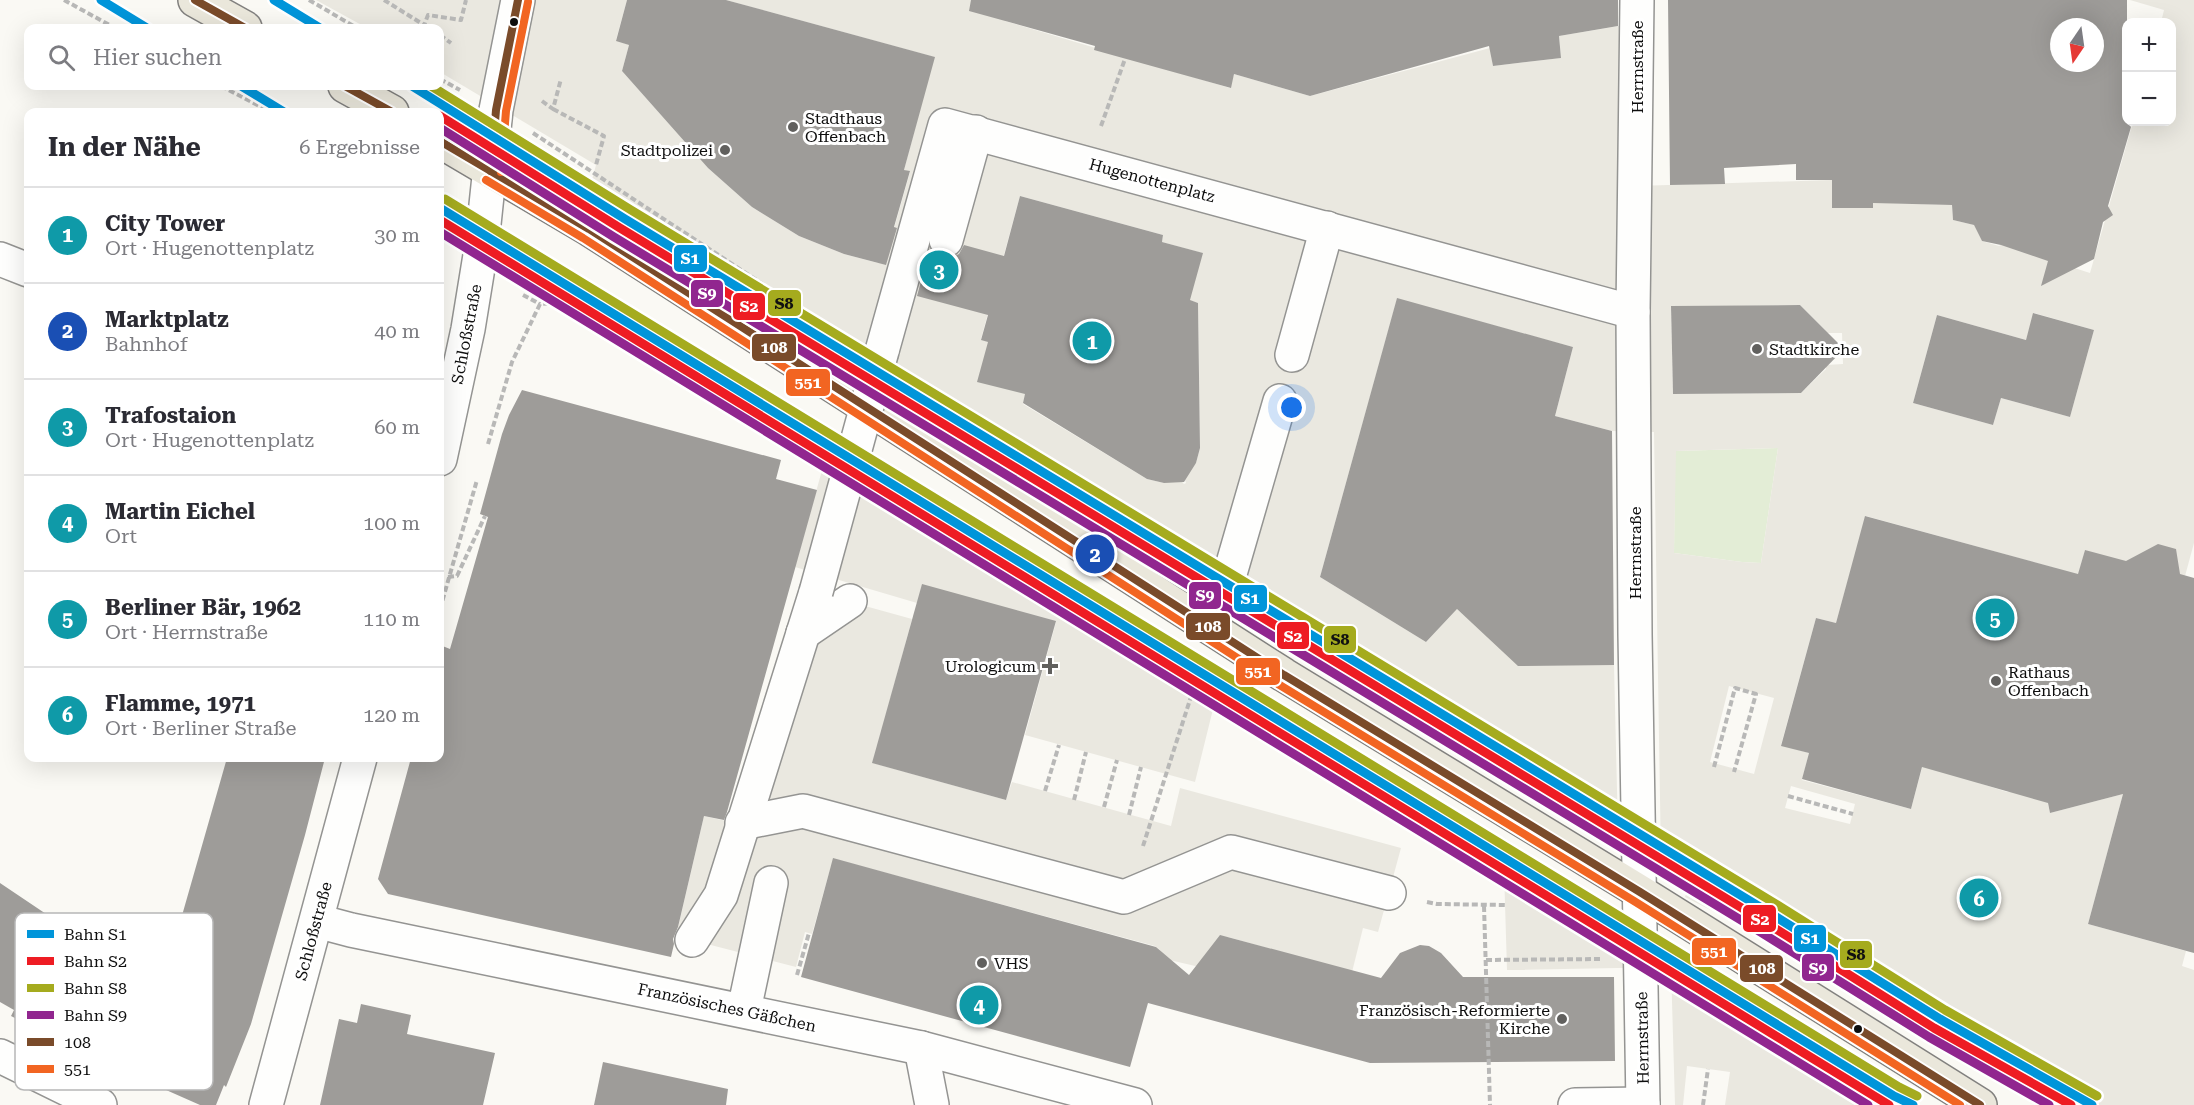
<!DOCTYPE html>
<html lang="de">
<meta charset="utf-8">
<style>
:root{--surface:#fff;--page:#f2f2f3;--text:#2b2b33;--muted:#7c7c81;--line:#e1e1e2;--accent:#2563eb}
body{margin:0;font-family:"Roboto Serif",serif;background:var(--page);color:var(--text)}
.controls{position:absolute;right:18px;top:18px;display:grid;overflow:hidden;border-radius:12px;box-shadow:0 6px 24px #0002}
.controls button{width:54px;height:54px;display:grid;place-items:center;padding:0;border:0;border-bottom:2px solid var(--line);background:var(--surface);color:var(--text);font:30px sans-serif}
.compass{position:absolute;left:2050px;top:18px;width:54px;height:54px;border-radius:50%;background:var(--surface);box-shadow:0 6px 24px #0002;rotate:193deg}
.you{position:absolute;left:1292px;top:408px;width:21px;height:21px;margin:-15px;border:4px solid #fff;border-radius:50%;background:#1a73e8;box-shadow:0 0 0 9px #1a73e833}
.badge{display:grid;place-items:center;width:39px;height:39px;border-radius:50%;background:var(--accent);color:#fff;font-size:20px;font-weight:700}
.pin{position:absolute;translate:-50% -50%;border:3px solid #fff;box-shadow:0 2px 6px #0006}
.list{margin:0;padding:0;list-style:none}
h2{display:flex;justify-content:space-between;align-items:center;height:78px;margin:0;padding:0 24px;font-size:26px}
h2 small{font-size:20px;font-weight:400;color:var(--muted)}
.list li{display:grid;grid-template-columns:39px 1fr auto;gap:18px;align-items:center;box-sizing:border-box;height:96px;padding:0 24px;border-top:2px solid var(--line)}
.list b{display:block;font-size:22px;white-space:nowrap}
.list p{margin:0;font-size:20px;white-space:nowrap;color:var(--muted)}
.list em{font-size:20px;font-style:normal;color:var(--muted)}
.icon{flex:none;width:33px;height:33px;fill:none;stroke:currentColor;stroke-width:2;stroke-linecap:round;stroke-linejoin:round}
.map{position:relative;flex:none;width:2194px;height:1105px;overflow:hidden}
.search{position:absolute;background:var(--surface);box-shadow:0 6px 24px #0002;left:24px;top:24px;width:420px;height:66px;display:flex;align-items:center;gap:15px;box-sizing:border-box;padding:0 21px;border-radius:12px;color:var(--muted);font-size:22px}
.panel{position:absolute;background:var(--surface);box-shadow:0 6px 24px #0002;left:24px;top:108px;width:420px;height:654px;border-radius:12px}
.map>svg:first-child{display:block}
.grass{fill:#e3edd6}
.plaza{fill:#eae8e0;fill-rule:evenodd}
.building{fill:#9e9c99;fill-rule:evenodd}
.lines{fill:none;stroke-linecap:round;stroke-linejoin:round}
.minor-casing{stroke:#949492;stroke-width:36}
.major-casing{stroke:#82817f;stroke-width:36}
.path{stroke:#b8b8b7;stroke-width:4;stroke-dasharray:6 3;stroke-linecap:butt}
.minor{stroke:#fefefd;stroke-width:33}
.major{stroke:#eae7db;stroke-width:33}
.minor-bridge-casing{stroke:#949492;stroke-width:36;stroke-linecap:butt}
.minor-bridge{stroke:#fefefd;stroke-width:33}
.bus-1-casing{stroke:#fff;stroke-width:12}
.bus-2-casing{stroke:#fff;stroke-width:12}
.bus-1{stroke:#7a4b2a;stroke-width:8}
.bus-2{stroke:#f26522;stroke-width:8}
.rail-1-casing{stroke:#fff;stroke-width:14}
.rail-2-casing{stroke:#fff;stroke-width:14}
.rail-3-casing{stroke:#fff;stroke-width:14}
.rail-4-casing{stroke:#fff;stroke-width:14}
.rail-1{stroke:#0095da;stroke-width:9}
.rail-2{stroke:#ee1c23;stroke-width:9}
.rail-3{stroke:#a5ab1e;stroke-width:9}
.rail-4{stroke:#91268f;stroke-width:9}
.bus-dot{fill:#0e0e0e;stroke:#fff;stroke-width:2}
.poi-dot{fill:#61605e;stroke:#fff;stroke-width:2}
.labels{text-anchor:middle;stroke-width:6;stroke-linejoin:round;paint-order:stroke}
.street-label{font-size:16px;fill:#0e0e0e;stroke:#fff}
.poi-label{font-size:16px;fill:#0e0e0e;stroke:#fff;text-anchor:start}
.key{fill:#fff;stroke:#b7b7b7;stroke-width:1.5}
.key-label{font-size:16px;fill:#0e0e0e}
.line-badge{stroke:#fff;stroke-width:2}
.badge-label{font-size:16px;text-anchor:middle;font-weight:bold;fill:#fff}
.pale-badge-label{font-size:16px;text-anchor:middle;font-weight:bold;fill:#111}
</style>
<div class="map">
<svg width="2194" height="1105" viewBox="0 0 2194 1105">
<rect width="100%" height="100%" fill="#faf9f4"/>
<polygon class="grass" points="1778,448 1761,563 1742,562 1674,553 1675,451"/>
<g class="plaza">
<path d="M316,0H627L616,40L629,45L622,71L708,168L752,207L799,236L844,254L878,263L893,232L910,172L904,170L934,57L726,0H1011L1005,21L1230,88L1234,74L1310,96L1490,48L1493,66L1561,58L1559,36L1637,23L1636,186L1832,180V208H1873V191L1888,181L1889,203L1952,205L1953,220L1974,225L1982,241L1999,246L2015,237L2062,264L2090,273L2133,122H2172V22H2161L2164,10L2130,0H2194V543L2185,576L2119,565L2085,550L2076,583L2055,568L1866,516L1836,623L1816,618L1781,745L1809,753L1802,780L1911,809L1930,738L1987,753L1979,783L2007,792L2045,790L2050,813L2123,794L2088,924L2186,951L2182,966L2194,970V1105H2063L1819,955L1740,925L1685,897L1691,879L1661,859L1654,432L1612,431L1555,416L1573,347L1397,299L1320,577L1426,642L1457,609L1518,665H1614L1618,831L586,202L596,165L440,72V28H367ZM1020,196L1163,235L1162,242L1202,253L1192,291L1186,299L1198,303L1200,448L1196,463L1184,477L1186,483L1184,484L1179,479L1164,483L1147,479L1023,404L1026,391L988,342L981,339ZM1800,305L1825,330L1826,333H1842L1843,364L1826,365V369L1801,393L1673,394L1671,307ZM2034,313L2094,330L2070,417L2001,398L1993,425L1913,403L1937,315L2026,340ZM1778,448L1761,563L1742,562L1674,553L1676,451ZM1729,686L1774,698L1754,774L1710,762ZM1791,786L1855,804L1850,824L1785,808Z"/>
<polygon points="826,456 1217,693 1195,782 1025,735 1056,622 917,603 795,567"/>
<polygon points="800,588 912,619 873,763 1006,800 1012,782 1171,826 1180,788 1401,848 1378,932 1363,928 1352,972 1228,937 1225,937 1208,969 1161,958 1160,950 1155,946 842,861 831,866 812,934 805,932 796,967 676,936 704,816 735,823"/>
<polygon points="1503,837 1740,987 1858,1085 1892,1105 1725,1105 1730,1072 1687,1066 1683,1105 1675,1105 1671,967 1507,970"/>
</g>
<g class="building">
<polygon points="627,0 726,0 935,57 904,170 910,171 894,227 897,228 886,265 844,254 799,236 752,207 708,168 622,71 629,45 616,41"/>
<polygon points="971,0 1618,0 1618,26 1559,36 1561,58 1493,66 1489,46 1310,96 1234,74 1231,88 1094,50 1095,46 969,11"/>
<path d="M1668,0H2127V122L2131,127L2108,206L2113,215L2103,222L2094,259L2041,286L2048,261L2001,245L1982,241L1974,225L1953,220L1952,205L1873,203V208H1832V180H1796V164L1724,168L1725,184L1670,185ZM2059,27H2095V63H2059Z"/>
<polygon points="1020,196 1163,235 1162,242 1203,253 1190,300 1198,303 1200,448 1196,463 1184,482 1164,483 1147,479 1023,403 1025,394 977,382 988,342 981,340 988,315 917,296 930,249 933,254 942,258 951,258 959,254 964,245 1004,256"/>
<polygon points="1397,298 1573,347 1555,416 1612,431 1614,665 1518,666 1457,609 1426,642 1320,577"/>
<polygon points="1800,305 1844,349 1801,393 1673,394 1671,306"/>
<polygon points="2033,313 2094,330 2070,417 2001,398 1993,425 1913,403 1937,315 2026,340"/>
<polygon points="522,390 781,460 776,479 817,490 727,812 724,820 704,816 678,927 673,939 674,944 671,957 388,894 378,879 411,758 440,758 440,645 450,649 488,517 480,514 502,434 509,415"/>
<polygon points="1865,516 2078,574 2085,550 2126,561 2158,544 2176,549 2180,574 2194,578 2194,953 2088,924 2123,794 2050,813 2048,803 1922,767 1911,809 1802,779 1809,753 1781,746 1816,618 1836,623"/>
<polygon points="922,584 1056,621 1006,800 872,763"/>
<polygon points="227,758 325,758 305,835 251,1024 226,1087 224,1085 216,1105 200,1105 96,1059 11,1016 14,1010 0,1002 0,883 58,922 59,920 94,948 167,968"/>
<polygon points="833,858 1156,947 1189,975 1220,935 1381,978 1400,953 1420,945 1429,946 1441,953 1463,977 1614,977 1615,1061 1370,1063 1148,1003 1130,1067 801,977"/>
<polygon points="361,1004 411,1015 407,1034 495,1053 483,1105 320,1105 339,1019 357,1023"/>
<polygon points="603,1062 728,1089 726,1105 594,1105"/>
</g>
<g class="lines">
<defs>
<g id="minor">
<polyline points="1637,0 1633,312 1635,634 1643,1105"/>
<polyline points="946,240 976,132"/>
<polyline points="0,259 28,270"/>
<polyline points="882,351 945,125 1633,312"/>
<polyline points="1292,355 1327,228"/>
<polyline points="440,459 468,329 482,243 496,110 518,0"/>
<polyline points="1225,591 1280,401"/>
<polyline points="803,633 850,601"/>
<polyline points="742,823 803,811 1124,897 1231,852 1389,893"/>
<polyline points="317,921 351,930 921,1048 1135,1105"/>
<polyline points="692,940 721,895 816,592"/>
<polyline points="744,1010 771,883"/>
<polyline points="921,1048 932,1105"/>
<polyline points="0,1056 100,1105"/>
<polyline points="266,1105 360,758"/>
<polyline points="1575,1105 1643,1104"/>
</g>
<g id="major">
<polyline points="195,0 245,28"/>
<polyline points="345,86 392,112"/>
<polyline points="440,141 589,229 1284,675 1640,892 1980,1105"/>
</g>
</defs>
<use href="#minor" class="minor-casing"/>
<use href="#major" class="major-casing"/>
<g class="path">
<polyline points="64,0 115,28"/>
<polyline points="309,0 357,28"/>
<polyline points="384,0 429,28"/>
<polyline points="423,28 428,15 461,20 466,0"/>
<polyline points="440,35 451,43"/>
<polyline points="440,79 460,90"/>
<polyline points="221,86 271,112"/>
<polyline points="542,101 553,109 561,79"/>
<polyline points="553,109 604,136 596,165"/>
<polyline points="1101,126 1125,59"/>
<polyline points="533,133 843,337"/>
<polyline points="521,265 814,444"/>
<polyline points="523,295 540,304"/>
<polyline points="488,444 512,362 540,304 580,302"/>
<polyline points="887,488 1468,846 1492,852"/>
<polyline points="448,577 457,576 485,516"/>
<polyline points="440,609 477,480"/>
<polyline points="1714,767 1735,688 1756,694 1734,772"/>
<polyline points="1045,791 1059,745"/>
<polyline points="1788,796 1853,814"/>
<polyline points="1074,800 1086,752"/>
<polyline points="1104,807 1117,760"/>
<polyline points="1129,815 1141,767"/>
<polyline points="1143,846 1197,678"/>
<polyline points="1427,902 1437,904 1505,905"/>
<polyline points="1484,906 1490,1105"/>
<path d="M1758,915C1817,930 1868,962 1919,994C1960,1019 1999,1045 2039,1072"/>
<polyline points="1486,960 1602,959"/>
<polyline points="797,975 809,933"/>
<polyline points="1703,1105 1708,1069"/>
</g>
<use href="#minor" class="minor"/>
<use href="#major" class="major"/>
<defs>
<polyline id="minor-bridge" points="816,592 882,351"/>
</defs>
<use href="#minor-bridge" class="minor-bridge-casing"/>
<use href="#minor-bridge" class="minor-bridge"/>
<defs>
<g id="bus-1">
<polyline points="195,0 245,28"/>
<polyline points="345,86 392,112"/>
<polyline points="440,141 589,229 1284,675 1640,892 1980,1105"/>
<polyline points="491,171 496,110 518,0"/>
</g>
<g id="bus-2">
<polyline points="501,172 506,111 528,2"/>
<polyline points="486,180 583,238 1278,684 1634,901 1960,1105"/>
</g>
</defs>
<use href="#bus-1" class="bus-1-casing"/>
<use href="#bus-2" class="bus-2-casing"/>
<use href="#bus-1" class="bus-1"/>
<use href="#bus-2" class="bus-2"/>
<defs>
<g id="rail-1">
<polyline points="101,0 147,28"/>
<polyline points="274,0 320,28"/>
<polyline points="241,86 284,112"/>
<polyline points="412,86 625,219 1765,910 1940,1019 2092,1105"/>
<polyline points="440,208 1894,1096 1913,1105"/>
</g>
<g id="rail-2">
<polyline points="440,116 620,228 1760,919 1934,1028 2071,1105"/>
<polyline points="440,220 1889,1105"/>
</g>
<g id="rail-3">
<polyline points="431,86 631,210 1771,901 1945,1010 2097,1096"/>
<polyline points="445,199 1899,1087 1917,1096"/>
</g>
<g id="rail-4">
<polyline points="440,128 614,237 1754,928 1929,1037 2049,1105"/>
<polyline points="440,232 1868,1105"/>
</g>
</defs>
<use href="#rail-1" class="rail-1-casing"/>
<use href="#rail-2" class="rail-2-casing"/>
<use href="#rail-3" class="rail-3-casing"/>
<use href="#rail-4" class="rail-4-casing"/>
<use href="#rail-1" class="rail-1"/>
<use href="#rail-2" class="rail-2"/>
<use href="#rail-3" class="rail-3"/>
<use href="#rail-4" class="rail-4"/>
</g>
<g class="bus-dot">
<circle cx="514" cy="22" r="5"/>
<circle cx="1858" cy="1029" r="5"/>
</g>
<g class="poi-dot">
<circle cx="793" cy="127" r="6"/>
<circle cx="725" cy="150" r="6"/>
<circle cx="1757" cy="349" r="6"/>
<path d="M1047 657h6v6h6v6h-6v6h-6v-6h-6v-6h6z"/>
<circle cx="1996" cy="681" r="6"/>
<circle cx="982" cy="963" r="6"/>
<circle cx="1562" cy="1019" r="6"/>
</g>
<g class="labels">
<g class="street-label">
<text transform="translate(1637 67) rotate(-90)" y="6">Herrnstraße</text>
<text transform="translate(1152 180) rotate(15)" y="6">Hugenottenplatz</text>
<text transform="translate(466 334) rotate(-79)" y="6">Schloßstraße</text>
<text transform="translate(1635 553) rotate(-90)" y="6">Herrnstraße</text>
<text transform="translate(313 931) rotate(-75)" y="6">Schloßstraße</text>
<text transform="translate(727 1007) rotate(12)" y="6">Französisches Gäßchen</text>
<text transform="translate(1642 1038) rotate(-91)" y="6">Herrnstraße</text>
</g>
<g class="poi-label">
<text x="805" y="124">Stadthaus<tspan x="805" dy="18">Offenbach</tspan></text>
<text x="713" y="156" text-anchor="end">Stadtpolizei</text>
<text x="1769" y="355">Stadtkirche</text>
<text x="1036" y="672" text-anchor="end">Urologicum</text>
<text x="2008" y="678">Rathaus<tspan x="2008" dy="18">Offenbach</tspan></text>
<text x="994" y="969">VHS</text>
<text x="1550" y="1016" text-anchor="end">Französisch-Reformierte<tspan x="1550" dy="18">Kirche</tspan></text>
</g>
</g>
<rect x="15" y="913" width="198" height="177" rx="9" class="key"/>
<rect x="27" y="930" width="27" height="8" fill="#0095da"/>
<rect x="27" y="957" width="27" height="8" fill="#ee1c23"/>
<rect x="27" y="984" width="27" height="8" fill="#a5ab1e"/>
<rect x="27" y="1011" width="27" height="8" fill="#91268f"/>
<rect x="27" y="1038" width="27" height="8" fill="#7a4b2a"/>
<rect x="27" y="1065" width="27" height="8" fill="#f26522"/>
<g class="key-label">
<text x="64" y="940">Bahn S1</text>
<text x="64" y="967">Bahn S2</text>
<text x="64" y="994">Bahn S8</text>
<text x="64" y="1021">Bahn S9</text>
<text x="64" y="1048">108</text>
<text x="64" y="1075">551</text>
</g>
<g class="line-badge">
<rect x="673" y="244" width="35" height="29" rx="6" fill="#0095da"/>
<rect x="690" y="279" width="34" height="29" rx="6" fill="#91268f"/>
<rect x="767" y="289" width="35" height="28" rx="6" fill="#a5ab1e"/>
<rect x="732" y="292" width="34" height="29" rx="6" fill="#ee1c23"/>
<rect x="751" y="333" width="46" height="29" rx="6" fill="#7a4b2a"/>
<rect x="785" y="368" width="46" height="29" rx="6" fill="#f26522"/>
<rect x="1188" y="581" width="34" height="29" rx="6" fill="#91268f"/>
<rect x="1233" y="584" width="35" height="29" rx="6" fill="#0095da"/>
<rect x="1185" y="612" width="46" height="29" rx="6" fill="#7a4b2a"/>
<rect x="1276" y="621" width="34" height="29" rx="6" fill="#ee1c23"/>
<rect x="1323" y="625" width="34" height="29" rx="6" fill="#a5ab1e"/>
<rect x="1235" y="657" width="46" height="29" rx="6" fill="#f26522"/>
<rect x="1742" y="904" width="35" height="29" rx="6" fill="#ee1c23"/>
<rect x="1793" y="924" width="34" height="29" rx="6" fill="#0095da"/>
<rect x="1691" y="937" width="46" height="29" rx="6" fill="#f26522"/>
<rect x="1839" y="940" width="34" height="29" rx="6" fill="#a5ab1e"/>
<rect x="1801" y="953" width="34" height="29" rx="6" fill="#91268f"/>
<rect x="1739" y="954" width="45" height="29" rx="6" fill="#7a4b2a"/>
</g>
<g class="badge-label">
<text x="690" y="264">S1</text>
<text x="707" y="299">S9</text>
<text x="749" y="312">S2</text>
<text x="774" y="353">108</text>
<text x="808" y="388">551</text>
<text x="1205" y="601">S9</text>
<text x="1250" y="604">S1</text>
<text x="1208" y="632">108</text>
<text x="1293" y="642">S2</text>
<text x="1258" y="677">551</text>
<text x="1760" y="925">S2</text>
<text x="1810" y="944">S1</text>
<text x="1714" y="957">551</text>
<text x="1818" y="974">S9</text>
<text x="1762" y="974">108</text>
</g>
<g class="pale-badge-label">
<text x="784" y="309">S8</text>
<text x="1340" y="645">S8</text>
<text x="1856" y="960">S8</text>
</g>
</svg>
<div class="controls">
<button>+</button>
<button>−</button>
</div>
<svg class="compass" viewBox="-18 -18 36 36"><path d="M0-13l5 13h-10z" fill="#e53935"/><path d="M0 13l5-13h-10z" fill="#7c7c81"/></svg>
<div class="you"></div>
<div class="pin badge" style="left:1092px;top:341px;background:#0f9aa8">1</div>
<div class="pin badge" style="left:1095px;top:554px;background:#1a4fb4">2</div>
<div class="pin badge" style="left:939px;top:270px;background:#0f9aa8">3</div>
<div class="pin badge" style="left:979px;top:1005px;background:#0f9aa8">4</div>
<div class="pin badge" style="left:1995px;top:618px;background:#0f9aa8">5</div>
<div class="pin badge" style="left:1979px;top:898px;background:#0f9aa8">6</div>
<div class="search"><svg class="icon" aria-label="search" viewBox="0 0 24 24"><circle cx="10" cy="10" r="6"/><path d="M15 15l6 6"/></svg>Hier suchen</div>
<section class="panel">
<h2>In der Nähe<small>6 Ergebnisse</small></h2>
<ul class="list">
<li><span class="badge" style="background:#0f9aa8">1</span><div><b>City Tower</b><p>Ort · Hugenottenplatz</p></div><em>30 m</em></li>
<li><span class="badge" style="background:#1a4fb4">2</span><div><b>Marktplatz</b><p>Bahnhof</p></div><em>40 m</em></li>
<li><span class="badge" style="background:#0f9aa8">3</span><div><b>Trafostaion</b><p>Ort · Hugenottenplatz</p></div><em>60 m</em></li>
<li><span class="badge" style="background:#0f9aa8">4</span><div><b>Martin Eichel</b><p>Ort</p></div><em>100 m</em></li>
<li><span class="badge" style="background:#0f9aa8">5</span><div><b>Berliner Bär, 1962</b><p>Ort · Herrnstraße</p></div><em>110 m</em></li>
<li><span class="badge" style="background:#0f9aa8">6</span><div><b>Flamme, 1971</b><p>Ort · Berliner Straße</p></div><em>120 m</em></li>
</ul>
</section>
</div>
